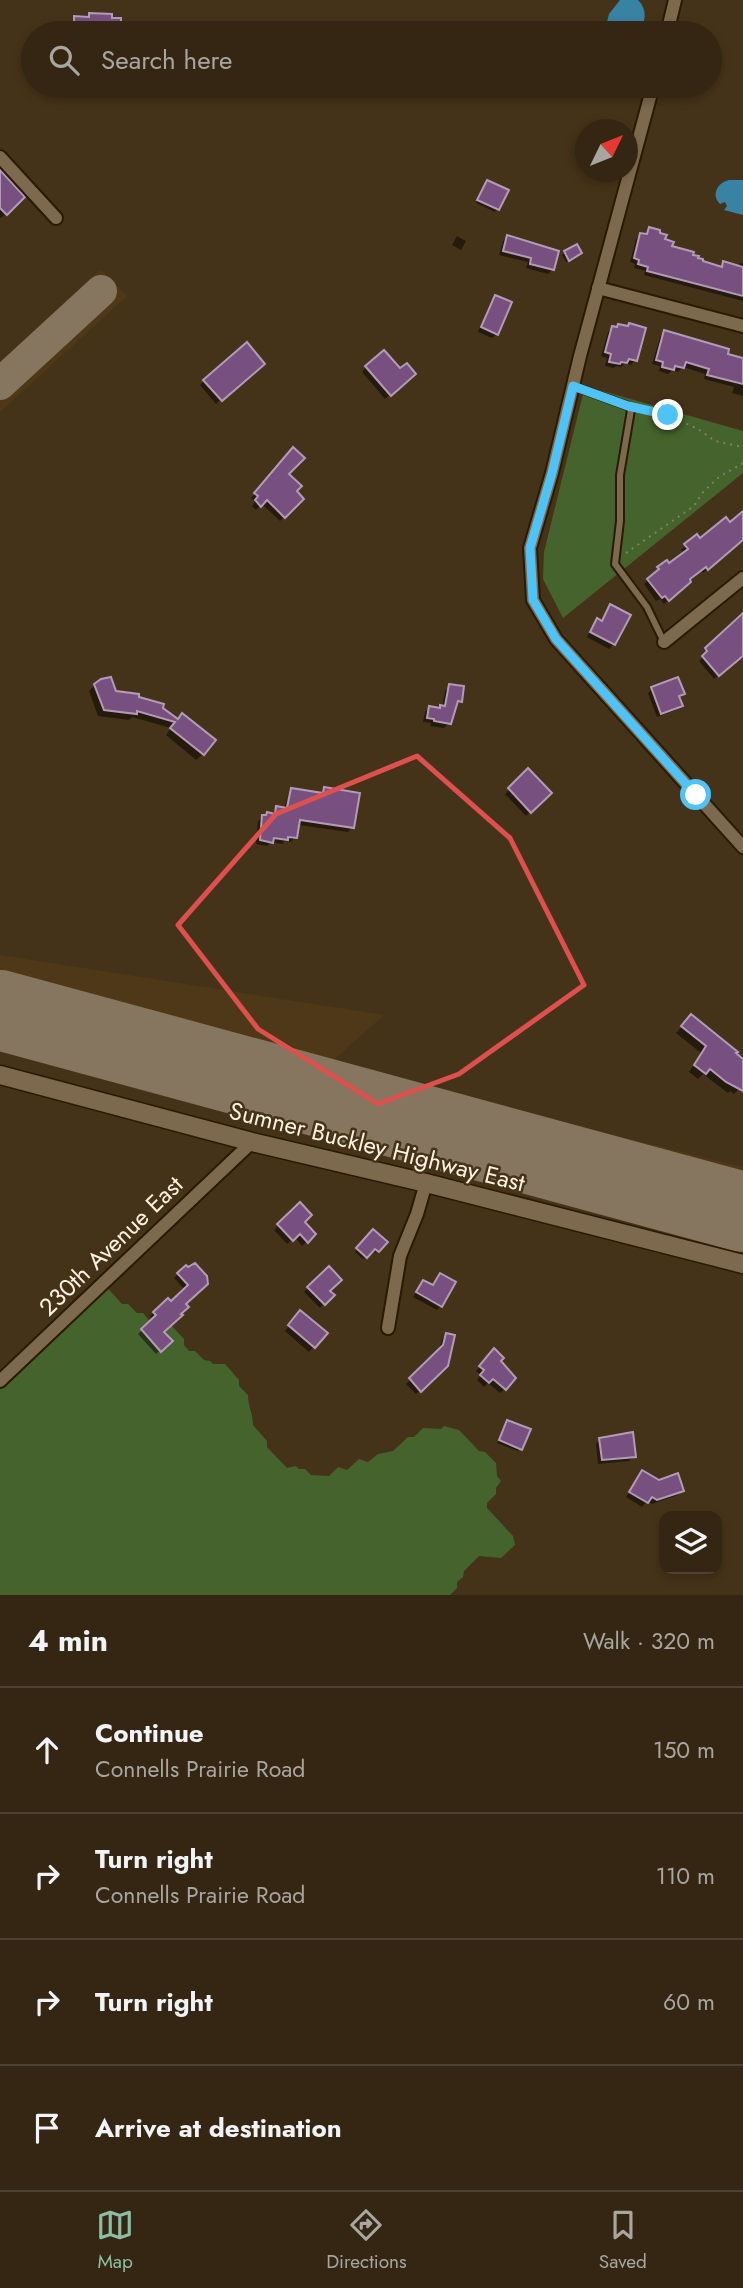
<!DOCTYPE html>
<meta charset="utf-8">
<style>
:root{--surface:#342613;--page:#3f3221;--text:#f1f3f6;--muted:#a9a5a0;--line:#4e4333;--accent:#8abfa5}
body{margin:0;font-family:Jost,sans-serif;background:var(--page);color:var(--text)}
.controls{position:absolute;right:21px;bottom:21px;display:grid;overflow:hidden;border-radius:14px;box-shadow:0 4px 10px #0003}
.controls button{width:63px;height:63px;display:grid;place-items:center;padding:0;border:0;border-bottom:2px solid var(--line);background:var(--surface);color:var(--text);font:35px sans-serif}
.compass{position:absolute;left:575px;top:119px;width:63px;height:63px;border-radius:50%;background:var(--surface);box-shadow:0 4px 10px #0003;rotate:47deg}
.stop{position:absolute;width:21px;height:21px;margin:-16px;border:5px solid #4fc3f7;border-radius:50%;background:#fff}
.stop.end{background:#4fc3f7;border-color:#fff;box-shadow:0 2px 7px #0008}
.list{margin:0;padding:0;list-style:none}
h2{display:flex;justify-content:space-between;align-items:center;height:91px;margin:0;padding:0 28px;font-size:30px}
h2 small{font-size:23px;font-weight:400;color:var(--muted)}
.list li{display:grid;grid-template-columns:46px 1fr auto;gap:21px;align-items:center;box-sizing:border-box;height:126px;padding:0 28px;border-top:2px solid var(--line)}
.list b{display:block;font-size:26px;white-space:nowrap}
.list p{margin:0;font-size:23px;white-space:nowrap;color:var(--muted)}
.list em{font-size:23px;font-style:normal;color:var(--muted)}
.icon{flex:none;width:38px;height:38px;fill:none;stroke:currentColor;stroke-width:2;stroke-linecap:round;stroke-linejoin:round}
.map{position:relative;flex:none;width:743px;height:1595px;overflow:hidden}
.search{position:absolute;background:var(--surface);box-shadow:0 4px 10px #0003;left:21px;right:21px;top:21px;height:77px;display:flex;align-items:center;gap:18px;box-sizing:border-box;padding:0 24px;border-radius:38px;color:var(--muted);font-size:26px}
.sheet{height:595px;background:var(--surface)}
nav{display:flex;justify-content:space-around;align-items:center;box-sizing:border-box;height:98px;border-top:2px solid var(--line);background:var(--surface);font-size:19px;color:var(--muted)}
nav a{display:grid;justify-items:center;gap:4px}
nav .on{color:var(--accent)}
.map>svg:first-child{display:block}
.built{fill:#4f3817}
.green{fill:#45632c}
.water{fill:#3882a3}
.shadow{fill:#0007}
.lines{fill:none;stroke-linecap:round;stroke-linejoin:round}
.taxiway{stroke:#86765f;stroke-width:32}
.runway{stroke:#86765f;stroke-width:80}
.building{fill:#785080;stroke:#b39bb7;stroke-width:2}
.lane-casing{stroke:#2b1a01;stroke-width:10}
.street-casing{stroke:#2b1a01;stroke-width:16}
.secondary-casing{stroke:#2b1a01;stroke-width:21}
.path{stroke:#8a7b65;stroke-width:2;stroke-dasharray:2 5;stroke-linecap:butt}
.lane{stroke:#7d694d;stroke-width:6}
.street{stroke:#7d694d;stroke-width:12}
.secondary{stroke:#7d694d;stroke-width:18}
.route{stroke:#4fc3f7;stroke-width:9}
.marked{fill:none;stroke:#de504d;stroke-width:5;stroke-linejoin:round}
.labels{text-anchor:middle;stroke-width:5;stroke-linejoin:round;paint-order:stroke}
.street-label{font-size:24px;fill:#fdf2e2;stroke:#453319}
</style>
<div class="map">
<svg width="743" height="1595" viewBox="0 0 743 1595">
<rect width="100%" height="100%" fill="#453319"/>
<g class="built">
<polygon points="101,270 127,296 0,412 0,363"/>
<polygon points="0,955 384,1015 328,1065 743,1167 743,1215 0,1017"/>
</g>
<g class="green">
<polygon points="585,386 743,431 743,473 563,618 543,579 544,552"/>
<path d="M102,1282L122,1304H128L137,1313H143L151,1323L172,1326L184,1339V1345L189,1351H195L204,1360L210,1361L213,1364H225L239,1380V1386L248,1395C248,1406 253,1414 253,1425L267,1441V1447L287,1468L296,1466L299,1469H305L311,1475L329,1476L338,1467L347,1470L359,1459L368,1462L378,1454L393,1451L408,1437H414L423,1428L441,1429L444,1426L459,1430L479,1451L485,1452L496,1463L497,1476L501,1481L496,1488V1494L487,1503V1508L513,1536L515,1545L501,1558L479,1556L464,1571L463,1577L457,1582V1588L450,1595H0V1383L77,1311C81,1296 86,1287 102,1282Z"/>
</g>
<g class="water">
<path d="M620,0H638C648,10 645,21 640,33H604L609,14Z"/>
<path d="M729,180H743V215L724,210L727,206L725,202L720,204C711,195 717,183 729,180Z"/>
</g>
<g class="shadow">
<polygon points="90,15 120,20 119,33 70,33 70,23 75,18 86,19"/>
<polygon points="0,173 23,197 1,218 0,217"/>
<polygon points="487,182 497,209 495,212 476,203"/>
<polygon points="649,229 670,248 719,268 724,263 737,267 740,263 743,264 743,301 644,275 645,271 634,268 635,264 630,262 636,239 641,235 644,235"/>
<polygon points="457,236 466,241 461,250 452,245"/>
<polygon points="507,237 552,270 548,274 526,268 528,262 499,255 503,241"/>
<polygon points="576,246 578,256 566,262 562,255"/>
<polygon points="495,297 497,334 492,338 478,332 491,301"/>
<polygon points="612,328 635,360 631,365 625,363 621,367 616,366 614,368 605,366 607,358 601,356 608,332"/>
<polygon points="664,332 743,360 743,396 732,393 734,387 704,379 705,374 683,367 678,372 672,370 668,374 659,371 660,366 652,364 660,337"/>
<polygon points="366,367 410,378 385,399 362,372"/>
<polygon points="258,368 216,404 200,385 204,381"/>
<polygon points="289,454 287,474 294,491 301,499 280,521 262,504 256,510 252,506 255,502 251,498"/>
<polygon points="743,513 743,537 703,573 701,570 664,604 660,599 656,601 644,584 667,562 669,565 684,554 681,550 697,537 700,541 730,524"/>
<polygon points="611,606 614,644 609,649 587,637 593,625 598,621 600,622"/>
<polygon points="743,615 743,650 738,659 714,679 699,661 704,656 702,654"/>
<polygon points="95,685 137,698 177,721 203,754 196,760 166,735 171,728 132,717 129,720 98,716 89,691"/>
<polygon points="450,686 460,701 455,706 449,723 444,728 430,726 431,723 423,722 425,712 429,708 438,709 442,707 445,691"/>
<polygon points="652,689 683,694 678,699 681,706 676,710 657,717 648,693"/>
<polygon points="528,771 549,793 526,816 505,794"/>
<polygon points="325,789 352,827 348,832 298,825 295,837 291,842 285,841 282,844 271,842 267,846 256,844 258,821 263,817 272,815 277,808 284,809 288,793 284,816 288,817 292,792 289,792 292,790 320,793"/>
<polygon points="685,1023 743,1061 743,1085 734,1094 730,1091 728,1093 703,1074 698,1079 689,1072 701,1053 676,1033"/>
<polygon points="300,1205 302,1222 314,1234 302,1246 295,1237 287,1244 274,1230"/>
<polygon points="373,1231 386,1242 375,1253 371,1250 363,1259 355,1252"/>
<polygon points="195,1265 184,1304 162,1332 170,1341 156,1354 138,1334 153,1320 150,1316 154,1313 171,1304 185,1290 174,1278 186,1268"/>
<polygon points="329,1268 328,1291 332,1295 320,1308 304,1292"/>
<polygon points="440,1275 441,1306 437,1310 413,1297 423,1282 431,1287"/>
<polygon points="296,1317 325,1334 309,1352 285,1331"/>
<polygon points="446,1335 447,1365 416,1394 406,1384 439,1351 442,1339"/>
<polygon points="490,1355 499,1362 505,1389 500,1393 488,1383 484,1387 477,1380 481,1375 476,1371"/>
<polygon points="507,1422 521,1449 518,1451 497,1443"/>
<polygon points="600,1439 634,1456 629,1461 598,1464 596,1444"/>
<polygon points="642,1472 659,1482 682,1491 678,1495 652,1504 647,1501 642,1507 626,1497"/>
</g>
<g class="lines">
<polyline class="taxiway" points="0,384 101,291"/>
<polyline class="runway" points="0,1010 743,1212"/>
</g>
<g class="building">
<polygon points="89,13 112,14 112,18 121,18 121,33 74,33 74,16 89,17"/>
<polygon points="0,170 25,197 7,215 0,208"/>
<polygon points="487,180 509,190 499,210 477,200"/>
<polygon points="649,227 660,230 660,233 667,235 665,239 674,242 672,246 694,252 693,255 699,256 698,258 703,259 703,261 722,267 723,261 743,267 743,296 647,271 648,267 638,264 639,260 634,258 640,233 647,234"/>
<polygon points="507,235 559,251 554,270 530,264 531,258 503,251"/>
<polygon points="577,244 582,253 569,261 564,251"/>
<polygon points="495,295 512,302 498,335 481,327"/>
<polygon points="629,323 646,328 637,361 629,359 627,363 621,362 620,364 609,362 611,354 605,352 612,326 617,327 618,324 628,326"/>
<polygon points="664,330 729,349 728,354 743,358 743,384 707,375 709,369 686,362 684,368 675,366 674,370 662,367 663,362 656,360"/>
<polygon points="247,342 265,364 222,401 203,380"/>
<polygon points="384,350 400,368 407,363 416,374 391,396 365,366"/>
<polygon points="293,447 305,458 289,474 302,486 297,491 304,499 285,518 267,500 261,507 255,500 258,496 254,493"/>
<polygon points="743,511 743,540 708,570 706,567 690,579 691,582 669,601 665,596 662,598 647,579 659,569 657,567 667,560 669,563 688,549 684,544 697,534 700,538 726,517 730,522"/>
<polygon points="610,604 631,615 615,645 590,632 597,618 602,621"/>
<polygon points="743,613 743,656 719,676 702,656 707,651 705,648"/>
<polygon points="111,677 116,691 139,694 139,697 164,704 163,708 178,719 182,713 216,740 204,755 170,728 175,722 137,711 137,714 104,710 94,684 101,679"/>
<polygon points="678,677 685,694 679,696 683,706 661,714 651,687"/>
<polygon points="449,684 464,686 462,702 458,701 451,724 434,721 434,719 427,718 429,706 440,708 440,705 445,706"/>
<polygon points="528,768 552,793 531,813 508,788"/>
<polygon points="324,787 360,793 354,828 300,820 297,838 288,837 288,840 274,838 273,843 260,840 262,815 266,815 267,812 275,814 276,806 287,808 291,788 323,793"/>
<polygon points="691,1014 738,1052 736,1053 743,1059 743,1091 726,1082 710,1069 706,1074 694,1065 706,1046 681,1026"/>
<polygon points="300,1202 312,1215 305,1222 316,1234 308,1243 300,1234 293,1241 277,1224"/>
<polygon points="373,1229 388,1242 379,1252 375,1249 367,1258 356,1248"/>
<polygon points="195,1263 207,1276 208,1284 186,1304 189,1307 181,1314 183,1315 164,1332 173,1341 161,1352 141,1329 156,1315 153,1312 168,1298 171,1301 188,1285 177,1273 186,1265 188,1267"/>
<polygon points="329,1266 342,1280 330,1291 335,1295 325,1305 307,1287"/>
<polygon points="440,1273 456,1282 442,1307 416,1292 423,1280 433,1285"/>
<polygon points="300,1310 328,1333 315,1348 288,1325"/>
<polygon points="446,1333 455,1335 448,1366 421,1392 409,1378 443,1345"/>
<polygon points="494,1348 504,1358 501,1361 516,1378 506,1390 493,1379 489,1383 480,1375 484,1370 479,1366"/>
<polygon points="507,1420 531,1429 522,1450 499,1440"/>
<polygon points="633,1432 636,1457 602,1460 599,1438"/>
<polygon points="642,1470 659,1480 678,1473 684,1491 657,1500 652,1497 648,1503 629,1492"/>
</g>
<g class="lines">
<defs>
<polyline id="lane" points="573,386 628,406 631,410 620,475 620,521 615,564 647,607 664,642"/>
<g id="street">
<polyline points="667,33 675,0"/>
<polyline points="653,86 580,356 552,473 530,548 533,600 556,639 743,847"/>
<polyline points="0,157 56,218"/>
<polyline points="598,288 743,326"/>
<polyline points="664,642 743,578"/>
<polyline points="388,1328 400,1256 417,1214 426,1183"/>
<polyline points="0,1381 252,1142"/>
</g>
<polyline id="secondary" points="0,1075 252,1142 426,1183 743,1264"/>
</defs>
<use href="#lane" class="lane-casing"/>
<use href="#street" class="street-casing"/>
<use href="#secondary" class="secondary-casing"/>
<g class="path">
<polyline points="640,409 668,415 698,429 715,441 743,447"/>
<polyline points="626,553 694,506 703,492 719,477 743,463"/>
</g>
<use href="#lane" class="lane"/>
<use href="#street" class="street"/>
<use href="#secondary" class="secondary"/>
</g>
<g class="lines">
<polyline class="route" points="668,415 628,406 573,386 552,473 530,548 533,600 556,639 696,795"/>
</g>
<path class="marked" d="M417,756L510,838L584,985L459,1074L378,1104L258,1029L178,925L276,814Z"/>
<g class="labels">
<g class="street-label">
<text transform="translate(377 1147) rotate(14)" y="8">Sumner Buckley Highway East</text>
<text transform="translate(111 1246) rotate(-44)" y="8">230th Avenue East</text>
</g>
</g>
</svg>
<div class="controls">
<button><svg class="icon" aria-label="layers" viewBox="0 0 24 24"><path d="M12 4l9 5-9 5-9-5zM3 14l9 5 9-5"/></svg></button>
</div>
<svg class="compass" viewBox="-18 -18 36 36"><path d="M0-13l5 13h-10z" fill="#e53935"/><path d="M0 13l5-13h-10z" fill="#a9a5a0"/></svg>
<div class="stop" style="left:696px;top:795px"></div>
<div class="stop end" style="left:668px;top:415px"></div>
<div class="search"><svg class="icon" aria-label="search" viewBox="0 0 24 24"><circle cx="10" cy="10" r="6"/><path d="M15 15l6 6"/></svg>Search here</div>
</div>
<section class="sheet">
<h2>4 min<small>Walk · 320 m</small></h2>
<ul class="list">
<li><svg class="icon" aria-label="ahead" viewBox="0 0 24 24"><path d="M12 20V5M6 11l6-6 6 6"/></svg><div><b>Continue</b><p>Connells Prairie Road</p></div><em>150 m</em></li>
<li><svg class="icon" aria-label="right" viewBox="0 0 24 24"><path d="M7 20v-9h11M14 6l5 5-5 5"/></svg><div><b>Turn right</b><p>Connells Prairie Road</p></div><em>110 m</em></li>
<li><svg class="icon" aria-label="right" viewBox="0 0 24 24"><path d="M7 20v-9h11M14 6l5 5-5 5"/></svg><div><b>Turn right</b></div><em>60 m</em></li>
<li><svg class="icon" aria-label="arrive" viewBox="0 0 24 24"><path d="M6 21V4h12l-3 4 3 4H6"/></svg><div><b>Arrive at destination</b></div></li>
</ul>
</section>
<nav>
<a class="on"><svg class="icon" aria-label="map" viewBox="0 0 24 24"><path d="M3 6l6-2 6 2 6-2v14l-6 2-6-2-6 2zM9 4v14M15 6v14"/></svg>Map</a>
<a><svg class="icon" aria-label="directions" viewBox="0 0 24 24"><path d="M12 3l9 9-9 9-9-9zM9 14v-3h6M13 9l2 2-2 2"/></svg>Directions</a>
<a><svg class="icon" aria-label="saved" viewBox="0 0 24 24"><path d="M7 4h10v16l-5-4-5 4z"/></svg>Saved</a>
</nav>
